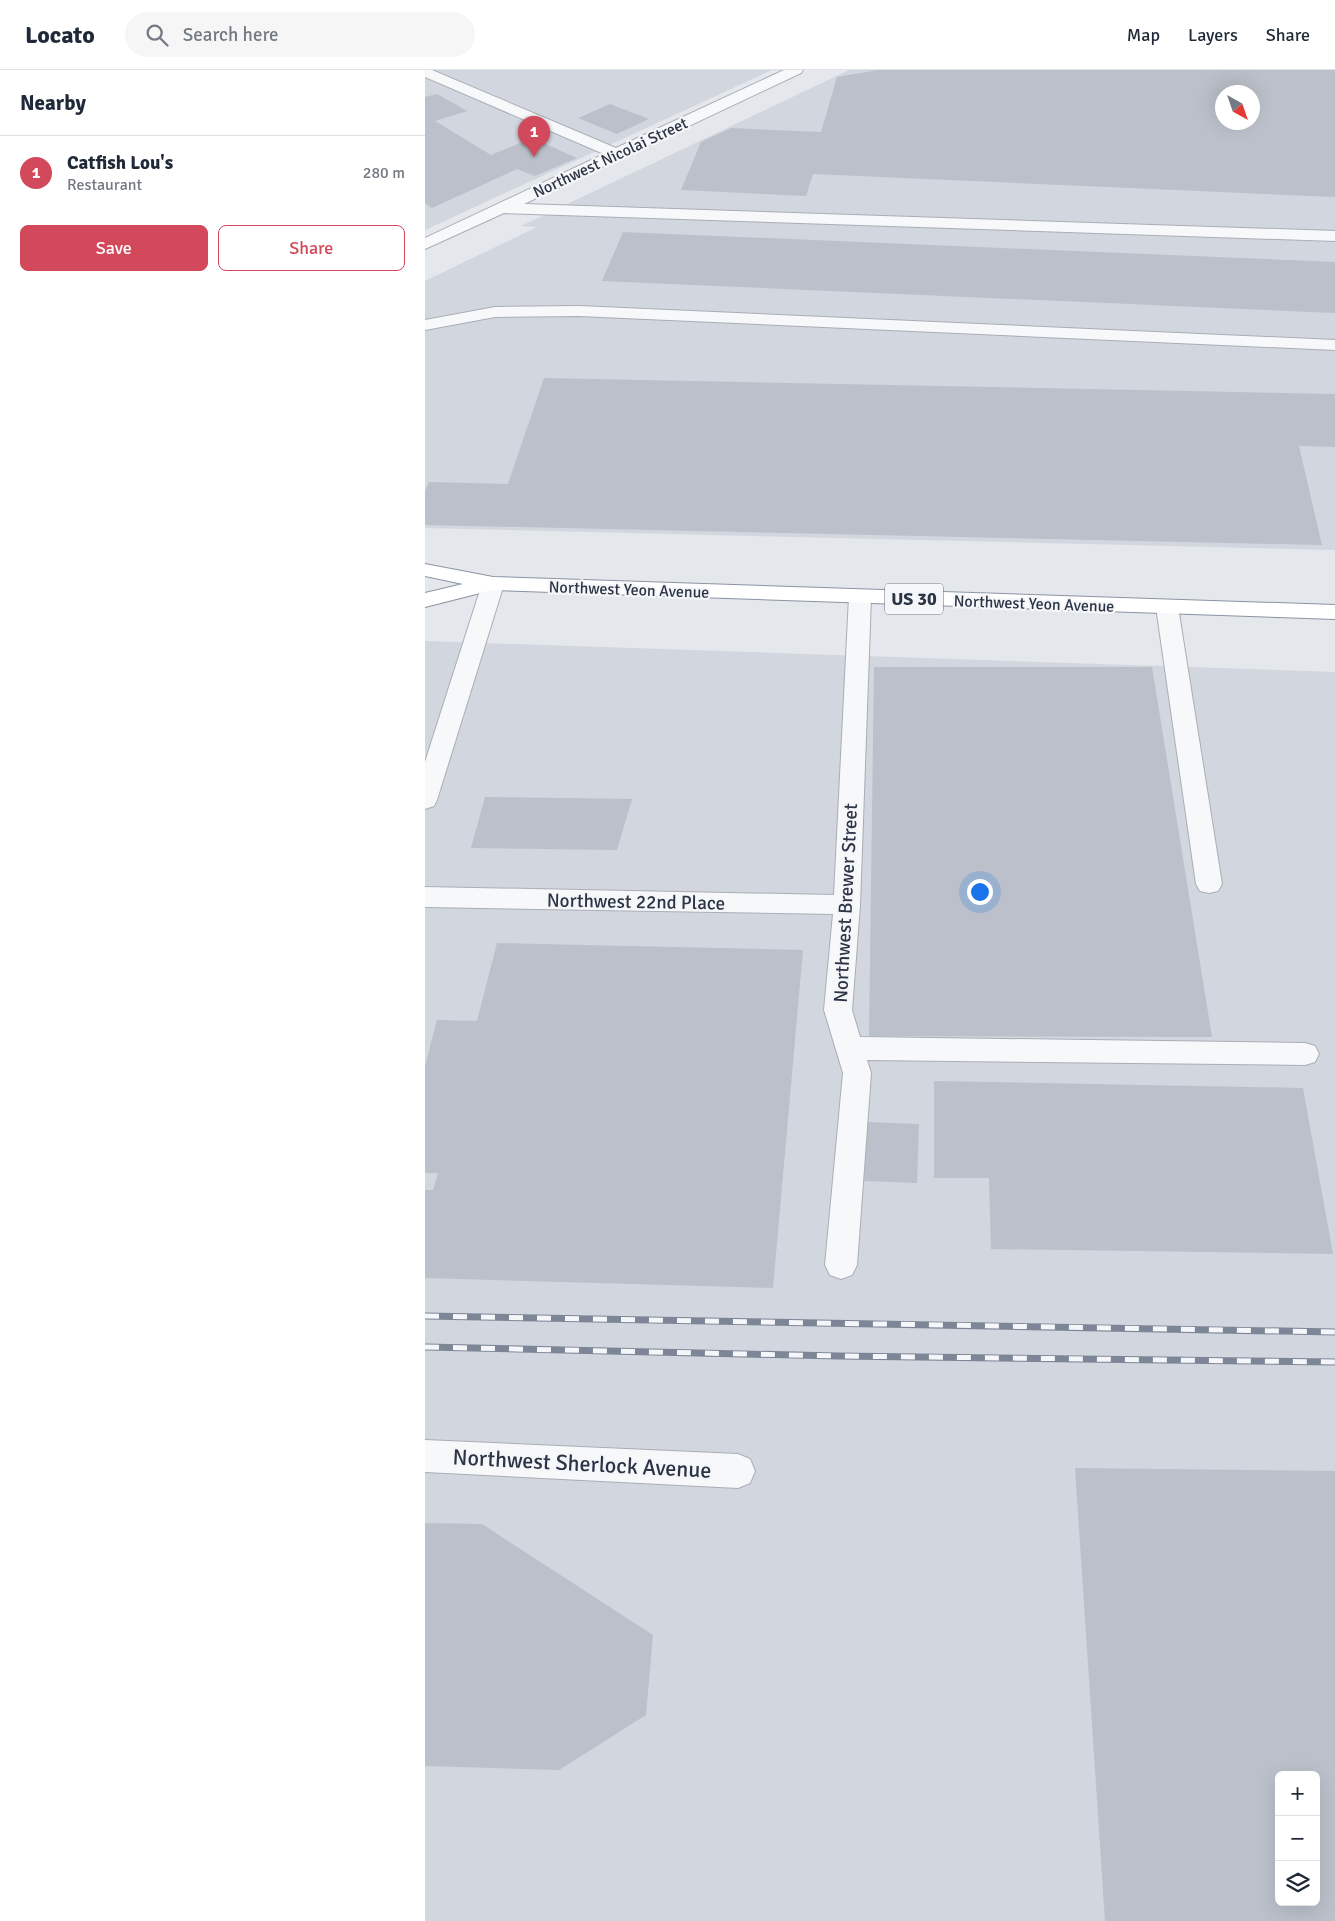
<!DOCTYPE html>
<meta charset="utf-8">
<style>
:root{--surface:#fff;--page:#f6f6f7;--text:#1f2937;--muted:#747a83;--line:#e0e1e3;--accent:#d1495b}
body{margin:0;font-family:Signika,sans-serif;background:var(--page);color:var(--text)}
.controls{position:absolute;right:15px;bottom:15px;display:grid;overflow:hidden;border-radius:8px;box-shadow:0 5px 20px #0002}
.controls button{width:45px;height:45px;display:grid;place-items:center;padding:0;border:0;border-bottom:1px solid var(--line);background:var(--surface);color:var(--text);font:25px sans-serif}
.compass{position:absolute;left:790px;top:15px;width:45px;height:45px;border-radius:50%;background:var(--surface);box-shadow:0 5px 20px #0002;rotate:140deg}
.you{position:absolute;left:554px;top:821px;width:18px;height:18px;margin:-12px;border:4px solid #fff;border-radius:50%;background:#1a73e8;box-shadow:0 0 0 8px #1a73e833}
.badge{display:grid;place-items:center;width:32px;height:32px;border-radius:50%;background:var(--accent);color:#fff;font-size:16px;font-weight:700}
.pin{position:absolute;translate:-50% -41px;filter:drop-shadow(0 1px 2px #0008)}
.pin::after{content:'';position:absolute;top:26px;width:18px;height:15px;background:inherit;clip-path:polygon(0 0,100% 0,50% 100%)}
.list{margin:0;padding:0;list-style:none}
h2{display:flex;justify-content:space-between;align-items:center;height:65px;margin:0;padding:0 20px;font-size:21px}
h2 small{font-size:16px;font-weight:400;color:var(--muted)}
.list li{display:grid;grid-template-columns:32px 1fr auto;gap:15px;align-items:center;box-sizing:border-box;height:75px;padding:0 20px;border-top:1px solid var(--line)}
.list b{display:block;font-size:19px;white-space:nowrap}
.list p{margin:0;font-size:16px;white-space:nowrap;color:var(--muted)}
.list em{font-size:16px;font-style:normal;color:var(--muted)}
.actions{display:flex;gap:10px;padding:15px 20px}
.actions a{flex:1;padding:11px 0;border:1px solid var(--accent);border-radius:8px;text-align:center;font-size:18px;color:var(--accent)}
.actions .main{background:var(--accent);color:#fff}
.icon{flex:none;width:28px;height:28px;fill:none;stroke:currentColor;stroke-width:2;stroke-linecap:round;stroke-linejoin:round}
.map{position:relative;flex:none;width:910px;height:1851px;overflow:hidden}
header{display:flex;align-items:center;gap:30px;box-sizing:border-box;height:70px;padding:0 25px;background:var(--surface);border-bottom:1px solid var(--line)}
header strong{font-size:24px}
nav{display:flex;gap:28px;margin-inline-start:auto;font-size:18px}
.search{width:350px;height:45px;background:var(--page);display:flex;align-items:center;gap:12px;box-sizing:border-box;padding:0 18px;border-radius:28px;color:var(--muted);font-size:19px}
main{display:flex}
aside{flex:1;background:var(--surface)}
.map>svg:first-child{display:block}
.built{fill:#d2d6de;fill-rule:evenodd}
.building{fill:#bbc0ca;fill-rule:evenodd}
.lines{fill:none;stroke-linecap:round;stroke-linejoin:round}
.minor-casing{stroke:#a9aeb7;stroke-width:2}
.highway-casing{stroke:#8b94a3;stroke-width:2}
.minor{fill:#f7f8fa;fill-rule:evenodd}
.highway{fill:#fff;fill-rule:evenodd}
.rail-casing{stroke:#7d8696;stroke-width:7}
.rail{stroke:#f4f6f9;stroke-width:5;stroke-dasharray:14;stroke-linecap:butt}
.labels{text-anchor:middle;stroke-width:4.5;stroke-linejoin:round;paint-order:stroke}
.far-street-label{font-size:16px;fill:#2b3445;stroke:#f4f6f9}
.shield{fill:#f4f6f9;stroke:#676e7b;stroke-width:1}
.shield-label{font-size:18px;font-weight:bold;fill:#2b3445}
.street-label{font-size:19px;fill:#2b3445;stroke:#f4f6f9}
.near-street-label{font-size:22px;fill:#2b3445;stroke:#f4f6f9}
</style>
<header>
<strong>Locato</strong>
<div class="search"><svg class="icon" aria-label="search" viewBox="0 0 24 24"><circle cx="10" cy="10" r="6"/><path d="M15 15l6 6"/></svg>Search here</div>
<nav><a>Map</a><a>Layers</a><a>Share</a></nav>
</header>
<main>
<aside>
<h2>Nearby<small></small></h2>
<ul class="list">
<li><span class="badge">1</span><div><b>Catfish Lou's</b><p>Restaurant</p></div><em>280 m</em></li>
</ul>
<div class="actions"><a class="main">Save</a><a>Share</a></div>
</aside>
<div class="map">
<svg width="910" height="1851" viewBox="0 0 910 1851">
<rect width="100%" height="100%" fill="#e4e7ec"/>
<g class="built">
<polygon points="0,0 347,0 0,160"/>
<path d="M424,0H910V480L0,458V211L112,157L96,156ZM798,22H828V52H798Z"/>
<path d="M0,571L910,602V1851H0ZM854,1705H891V1832H854Z"/>
</g>
<g class="building">
<path d="M453,0H910V127L388,104L381,126L256,120L276,72L306,58L396,62L412,7ZM798,22H828V52H798Z"/>
<polygon points="12,24 42,41 10,51 66,85 107,68 152,88 110,106 92,99 7,138 0,133 0,27"/>
<polygon points="185,34 224,49 192,64 153,48"/>
<polygon points="198,162 910,192 910,243 177,211"/>
<polygon points="119,308 910,324 910,377 874,376 897,475 0,455 0,421 4,412 83,414"/>
<polygon points="449,597 727,597 787,967 444,966"/>
<polygon points="60,727 207,729 192,780 46,778"/>
<polygon points="72,873 378,880 348,1218 0,1208 0,1120 8,1120 13,1103 0,1103 0,996 12,950 52,951"/>
<polygon points="509,1011 878,1018 908,1184 566,1179 564,1108 509,1108"/>
<polygon points="442,1052 494,1054 492,1113 439,1111"/>
<path d="M650,1398L910,1401V1851H680ZM854,1705H891V1832H854Z"/>
<polygon points="0,1453 57,1454 228,1565 221,1645 134,1700 0,1696"/>
</g>
<g class="lines">
<defs>
<g id="minor">
<polygon points="0,0 7,0 191,78 359,0 378,0 376,3 99,134 910,161 910,171 79,143 0,179 0,168 179,84 0,7"/>
<polygon points="154,236 910,270 910,280 154,246 70,247 0,260 0,250 70,237"/>
<polygon points="68,507 76,509 79,514 12,730 9,736 0,739 0,692 57,514 60,509"/>
<polygon points="435,520 443,522 446,527 435,835 427,940 435,967 880,973 890,976 894,984 890,992 880,995 442,990 446,1003 432,1195 427,1205 416,1209 405,1205 400,1195 418,1003 399,940 408,844 0,837 0,817 409,825 424,527 427,522"/>
<polygon points="742,530 750,532 753,537 797,814 793,821 784,823 775,821 771,814 731,537 734,532"/>
<polygon points="0,1370 313,1384 325,1389 330,1401 325,1413 313,1418 0,1402"/>
</g>
<polygon id="highway" points="0,494 68,507 910,535 910,549 67,520 0,537 0,523 38,514 0,506"/>
</defs>
<use href="#minor" class="minor-casing"/>
<use href="#highway" class="highway-casing"/>
<use href="#minor" class="minor"/>
<use href="#highway" class="highway"/>
<defs>
<g id="rail">
<polyline points="0,1246 910,1262"/>
<polyline points="0,1277 413,1286 910,1292"/>
</g>
</defs>
<use href="#rail" class="rail-casing"/>
<use href="#rail" class="rail"/>
</g>
<g class="labels">
<g class="far-street-label">
<text transform="translate(185 87) rotate(-25)" y="6">Northwest Nicolai Street</text>
<text transform="translate(204 519) rotate(2)" y="6">Northwest Yeon Avenue</text>
<text transform="translate(609 533) rotate(2)" y="6">Northwest Yeon Avenue</text>
</g>
<rect class="shield" x="460" y="513.5" width="58" height="31" rx="4"/>
<g class="shield-label">
<text x="489" y="535">US 30</text>
</g>
<g class="street-label">
<text transform="translate(211 831) rotate(1)" y="7">Northwest 22nd Place</text>
<text transform="translate(420 833) rotate(-87)" y="7">Northwest Brewer Street</text>
</g>
<g class="near-street-label">
<text transform="translate(157 1393) rotate(3)" y="8">Northwest Sherlock Avenue</text>
</g>
</g>
</svg>
<div class="controls">
<button>+</button>
<button>−</button>
<button><svg class="icon" aria-label="layers" viewBox="0 0 24 24"><path d="M12 4l9 5-9 5-9-5zM3 14l9 5 9-5"/></svg></button>
</div>
<svg class="compass" viewBox="-18 -18 36 36"><path d="M0-13l5 13h-10z" fill="#e53935"/><path d="M0 13l5-13h-10z" fill="#747a83"/></svg>
<div class="you"></div>
<div class="pin badge" style="left:109px;top:87px">1</div>
</div>
</main>
